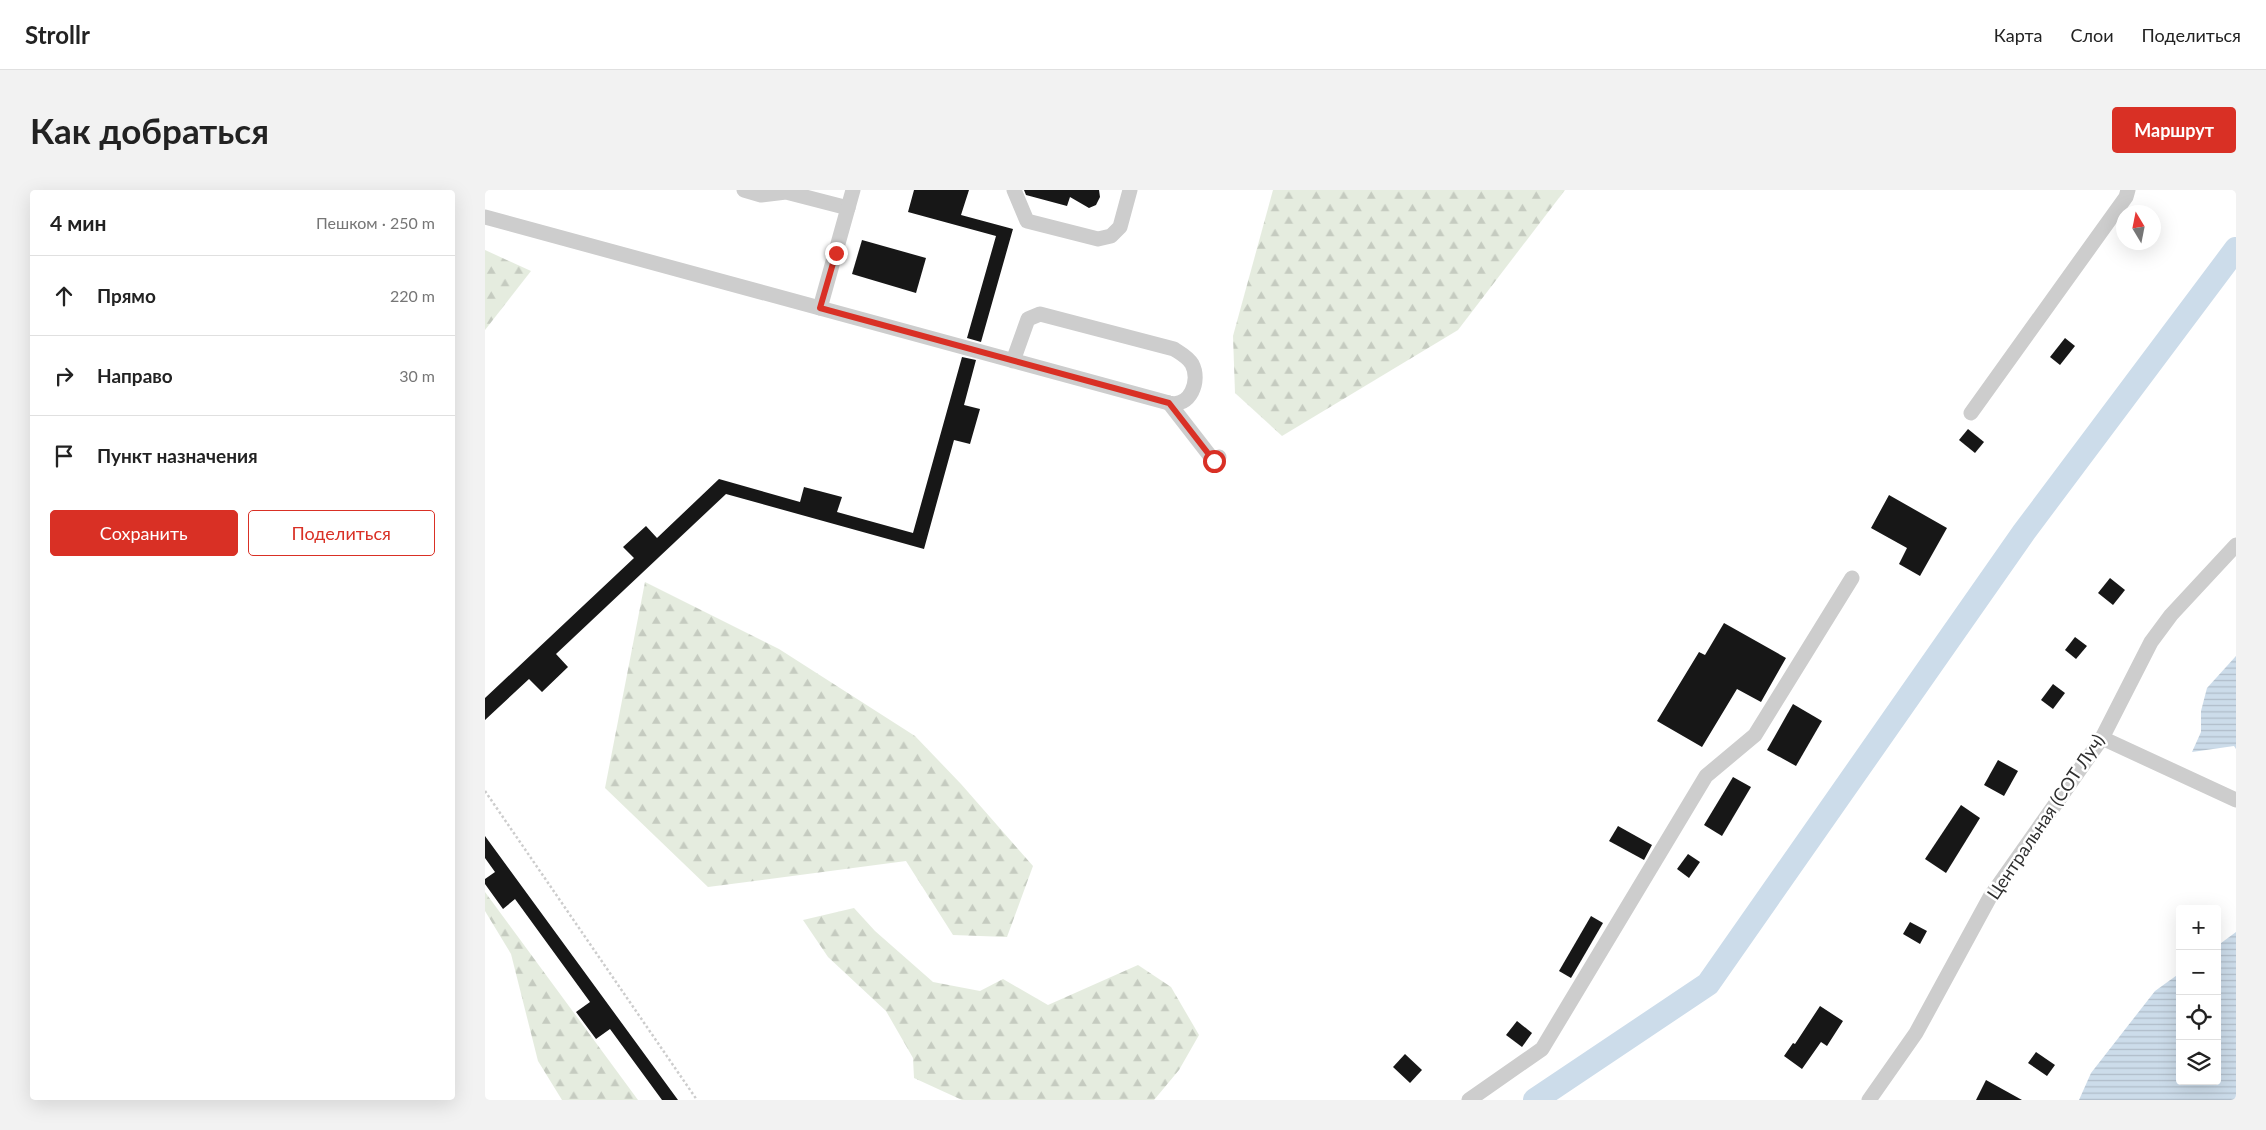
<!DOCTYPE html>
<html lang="ru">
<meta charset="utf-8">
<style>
:root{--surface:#fff;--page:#f2f2f2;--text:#222;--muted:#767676;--line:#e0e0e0;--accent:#d93025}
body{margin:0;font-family:Lato,sans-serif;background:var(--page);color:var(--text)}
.controls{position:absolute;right:15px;bottom:15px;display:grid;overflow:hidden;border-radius:5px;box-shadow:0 5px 20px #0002}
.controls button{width:45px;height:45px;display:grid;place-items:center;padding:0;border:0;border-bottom:1px solid var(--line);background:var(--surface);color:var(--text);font:25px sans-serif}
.compass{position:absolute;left:1631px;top:15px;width:45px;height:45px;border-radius:50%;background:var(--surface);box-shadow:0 5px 20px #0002;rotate:350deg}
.stop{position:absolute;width:15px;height:15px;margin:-11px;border:4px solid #d93025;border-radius:50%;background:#fff}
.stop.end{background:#d93025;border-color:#fff;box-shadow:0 1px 5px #0008}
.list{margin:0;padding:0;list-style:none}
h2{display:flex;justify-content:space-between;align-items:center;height:65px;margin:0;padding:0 20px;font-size:21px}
h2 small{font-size:16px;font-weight:400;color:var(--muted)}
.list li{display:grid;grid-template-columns:32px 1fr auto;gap:15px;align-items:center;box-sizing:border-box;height:80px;padding:0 20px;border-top:1px solid var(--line)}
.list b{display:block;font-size:19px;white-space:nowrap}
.list em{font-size:16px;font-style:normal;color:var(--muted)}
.actions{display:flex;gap:10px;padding:15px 20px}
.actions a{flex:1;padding:11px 0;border:1px solid var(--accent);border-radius:5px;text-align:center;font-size:18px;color:var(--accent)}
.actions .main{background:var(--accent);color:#fff}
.icon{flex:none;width:28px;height:28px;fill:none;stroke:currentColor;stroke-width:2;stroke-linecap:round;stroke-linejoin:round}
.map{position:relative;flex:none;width:1751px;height:910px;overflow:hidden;border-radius:5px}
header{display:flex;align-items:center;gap:30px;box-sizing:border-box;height:70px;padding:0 25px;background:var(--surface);border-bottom:1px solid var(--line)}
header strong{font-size:24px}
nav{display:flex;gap:28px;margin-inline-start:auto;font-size:18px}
.intro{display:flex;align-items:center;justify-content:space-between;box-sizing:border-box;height:120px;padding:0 30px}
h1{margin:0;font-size:35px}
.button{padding:12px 22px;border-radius:5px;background:var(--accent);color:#fff;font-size:18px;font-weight:700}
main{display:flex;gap:30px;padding:0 30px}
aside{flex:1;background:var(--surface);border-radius:5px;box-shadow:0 5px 20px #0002}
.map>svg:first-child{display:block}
.forest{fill:url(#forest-firs)}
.water{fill:url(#water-rules)}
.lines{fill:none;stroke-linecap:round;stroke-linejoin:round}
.river{stroke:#ccdcea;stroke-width:24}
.building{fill:#171717}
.path{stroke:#cdcdcd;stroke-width:2.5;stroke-dasharray:2.5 2.5;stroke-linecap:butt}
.minor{stroke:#cdcdcd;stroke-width:15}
.route{stroke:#d93025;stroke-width:6}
.labels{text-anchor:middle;stroke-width:5;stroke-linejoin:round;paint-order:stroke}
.street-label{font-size:18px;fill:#303030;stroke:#fff}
</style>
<header>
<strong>Strollr</strong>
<nav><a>Карта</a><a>Слои</a><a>Поделиться</a></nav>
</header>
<div class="intro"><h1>Как добраться</h1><a class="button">Маршрут</a></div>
<main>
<aside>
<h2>4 мин<small>Пешком · 250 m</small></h2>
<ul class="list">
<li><svg class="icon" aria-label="ahead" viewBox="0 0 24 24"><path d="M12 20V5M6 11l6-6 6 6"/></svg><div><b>Прямо</b></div><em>220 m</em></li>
<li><svg class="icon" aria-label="right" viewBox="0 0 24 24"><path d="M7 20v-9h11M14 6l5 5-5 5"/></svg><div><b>Направо</b></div><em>30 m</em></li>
<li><svg class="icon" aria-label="arrive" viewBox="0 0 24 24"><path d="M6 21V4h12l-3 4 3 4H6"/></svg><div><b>Пункт назначения</b></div></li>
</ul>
<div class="actions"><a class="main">Сохранить</a><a>Поделиться</a></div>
</aside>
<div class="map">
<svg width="1751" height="910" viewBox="0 0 1751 910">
<defs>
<pattern id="forest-firs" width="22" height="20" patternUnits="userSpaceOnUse" patternTransform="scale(1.25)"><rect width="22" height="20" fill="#e5ecdf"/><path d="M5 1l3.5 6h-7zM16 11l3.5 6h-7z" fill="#c5cbc0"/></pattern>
<pattern id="water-rules" width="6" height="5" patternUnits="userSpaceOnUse" patternTransform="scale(1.25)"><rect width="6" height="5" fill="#ccdcea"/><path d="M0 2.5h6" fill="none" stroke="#b0bdc9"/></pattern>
</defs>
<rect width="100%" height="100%" fill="#fff"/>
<g class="forest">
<polygon points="788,0 1080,0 973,140 797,246 750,203 748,146"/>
<polygon points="0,60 46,81 0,140"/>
<polygon points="160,392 294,459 430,546 476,594 548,676 522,747 468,745 421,671 223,697 120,598"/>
<polygon points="0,702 153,910 77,910 53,871 26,764 0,721"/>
<polygon points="369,718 390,741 448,792 495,801 518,789 563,815 653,775 686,797 714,845 694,880 669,910 477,910 429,888 428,868 401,821 343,767 318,730"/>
</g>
<g class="water">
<polygon points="1751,466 1751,559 1749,556 1707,562 1716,542 1716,521 1722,498"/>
<polygon points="1751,742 1751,910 1594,910 1606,883 1670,801 1695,783 1695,891 1732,891 1732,756"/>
</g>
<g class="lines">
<polyline class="river" points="1050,910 1223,794 1539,342 1751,59"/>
</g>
<g class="building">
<polygon points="429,0 484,0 476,25 528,39 496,152 482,148 511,46 423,22"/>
<polygon points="539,0 614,0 615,7 611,15 604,18 585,7 582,16 541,5"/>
<polygon points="377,50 441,68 431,103 367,84"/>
<polygon points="1580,148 1590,156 1575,175 1565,167"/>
<polygon points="477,167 491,170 479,215 495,219 485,254 469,250 439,359 241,304 71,464 83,477 57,502 44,489 0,530 0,508 149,368 138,357 161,336 172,348 234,289 315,312 319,297 357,307 352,322 428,343"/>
<polygon points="1483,239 1499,252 1490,263 1474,250"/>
<polygon points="1404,305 1462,338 1435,386 1414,374 1422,358 1386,338"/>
<polygon points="1625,388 1640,400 1628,415 1613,403"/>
<polygon points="1239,433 1301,468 1276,512 1252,499 1217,557 1172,531 1214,462 1220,465"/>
<polygon points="1590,447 1602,456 1591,469 1580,460"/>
<polygon points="1568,494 1580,503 1568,519 1556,510"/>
<polygon points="1308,514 1337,531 1311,576 1282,560"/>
<polygon points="1513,570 1533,581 1519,606 1499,595"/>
<polygon points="1248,587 1266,597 1237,646 1219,635"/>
<polygon points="1476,615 1495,628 1461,683 1440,669"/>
<polygon points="1133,636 1167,655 1159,670 1124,651"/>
<polygon points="0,646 193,910 177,910 125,839 111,849 91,822 105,812 30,709 18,719 0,694 0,689 10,682 0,668"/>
<polygon points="1203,664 1215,672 1204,688 1192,679"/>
<polygon points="1106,726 1118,733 1086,788 1074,781"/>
<polygon points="1425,732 1442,741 1435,754 1418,744"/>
<polygon points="1335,816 1358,831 1342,856 1336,852 1317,879 1299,866 1308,853 1310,854"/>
<polygon points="1032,831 1047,843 1037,857 1021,845"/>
<polygon points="1551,862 1570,875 1562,886 1543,873"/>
<polygon points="920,864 937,880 925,893 908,877"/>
<polygon points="1501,890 1537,910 1491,910"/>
</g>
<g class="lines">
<polyline class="path" points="0,601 212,910"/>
<g class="minor">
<polyline points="259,0 276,5 301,2 363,18"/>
<polyline points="529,0 542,31 613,49 626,46 635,37 645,0"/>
<path d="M0,27L684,213C705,218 716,191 707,174C703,167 695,163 689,159L555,124L543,129L528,171"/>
<polyline points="335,118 368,0"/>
<polyline points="684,213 729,271 734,267"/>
<polyline points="1486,223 1641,7 1643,0"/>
<polyline points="1617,548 1751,610"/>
<polyline points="984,910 1057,859 1221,586 1270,545 1367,388"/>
<polyline points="1384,910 1431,843 1505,707 1617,548 1666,452 1686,425 1751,355"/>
</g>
</g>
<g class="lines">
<polyline class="route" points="351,63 335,118 684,213 729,271"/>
</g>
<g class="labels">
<g class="street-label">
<text transform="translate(1561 627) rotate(-56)" y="6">Центральная (СОТ Луч)</text>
</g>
</g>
</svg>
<div class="controls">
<button>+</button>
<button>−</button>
<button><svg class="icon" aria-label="locate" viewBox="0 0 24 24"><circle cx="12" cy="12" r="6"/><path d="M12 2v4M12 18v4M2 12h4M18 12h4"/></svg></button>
<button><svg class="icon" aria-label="layers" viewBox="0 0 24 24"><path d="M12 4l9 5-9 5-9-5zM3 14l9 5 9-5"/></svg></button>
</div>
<svg class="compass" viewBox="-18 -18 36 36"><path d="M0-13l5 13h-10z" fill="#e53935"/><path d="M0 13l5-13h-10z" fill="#767676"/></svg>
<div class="stop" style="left:729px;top:271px"></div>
<div class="stop end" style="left:351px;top:63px"></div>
</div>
</main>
